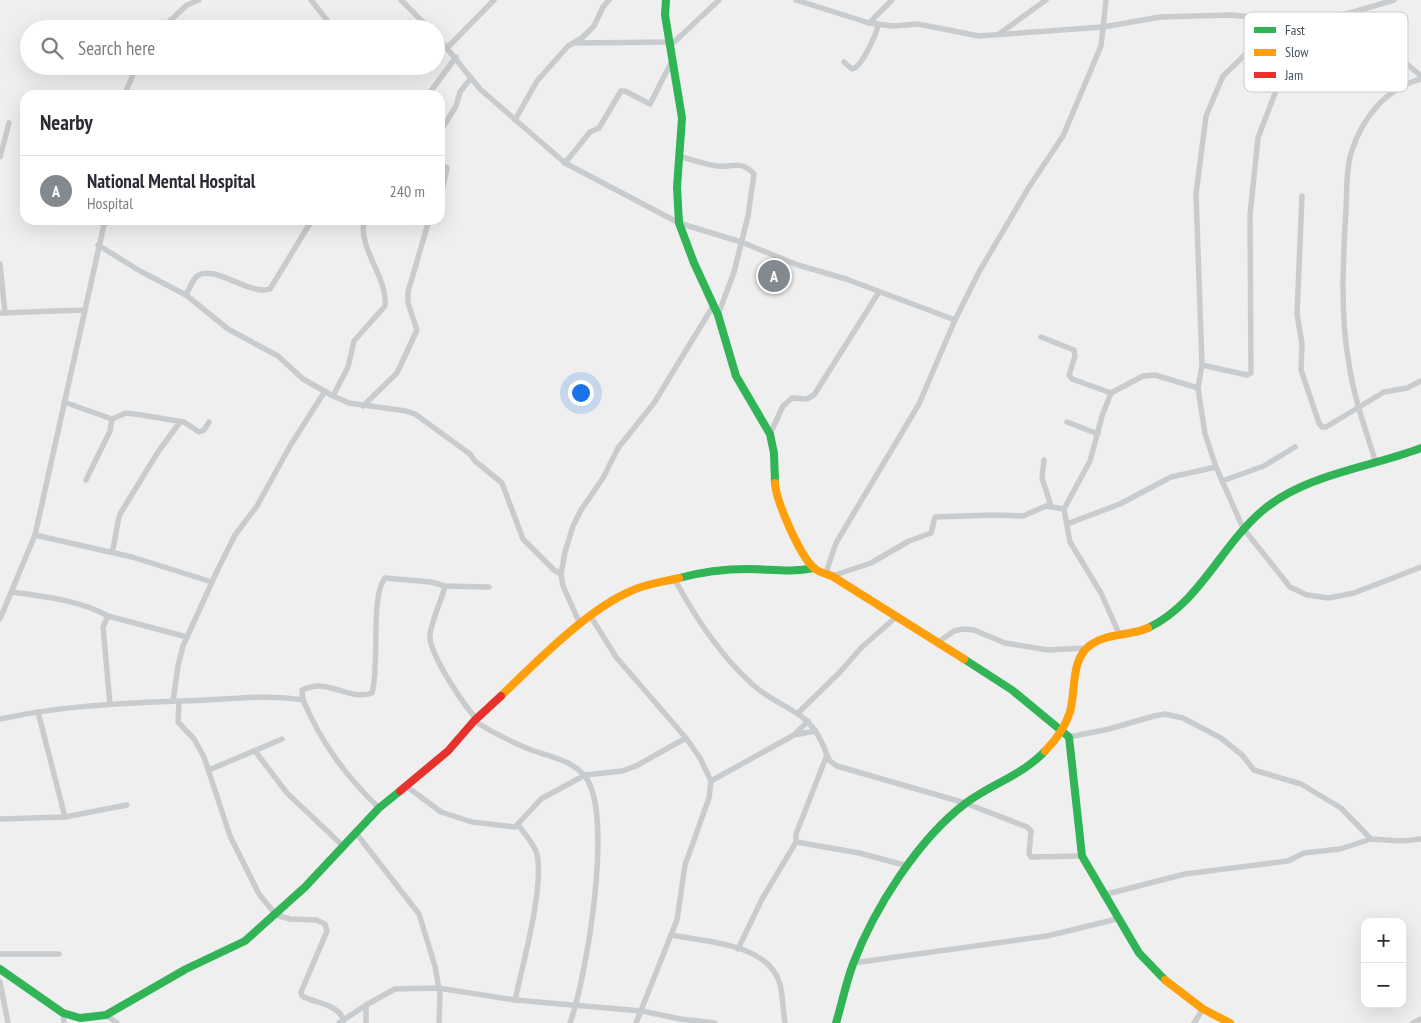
<!DOCTYPE html>
<meta charset="utf-8">
<style>
:root{--surface:#fff;--page:#f7f7f7;--text:#2b2b33;--muted:#7c7c81;--line:#e1e1e2;--accent:#828a90}
body{margin:0;font-family:"PT Sans Narrow",sans-serif;background:var(--page);color:var(--text)}
.controls{position:absolute;right:15px;bottom:15px;display:grid;overflow:hidden;border-radius:10px;box-shadow:0 5px 20px #0002}
.controls button{width:45px;height:45px;display:grid;place-items:center;padding:0;border:0;border-bottom:1px solid var(--line);background:var(--surface);color:var(--text);font:25px sans-serif}
.you{position:absolute;left:580px;top:392px;width:18px;height:18px;margin:-12px;border:4px solid #fff;border-radius:50%;background:#1a73e8;box-shadow:0 0 0 8px #1a73e833}
.badge{display:grid;place-items:center;width:32px;height:32px;border-radius:50%;background:var(--accent);color:#fff;font-size:16px;font-weight:700}
.pin{position:absolute;translate:-50% -50%;border:2px solid #fff;box-shadow:0 1px 5px #0006}
.list{margin:0;padding:0;list-style:none}
h2{display:flex;justify-content:space-between;align-items:center;height:65px;margin:0;padding:0 20px;font-size:21px}
h2 small{font-size:16px;font-weight:400;color:var(--muted)}
.list li{display:grid;grid-template-columns:32px 1fr auto;gap:15px;align-items:center;box-sizing:border-box;height:70px;padding:0 20px;border-top:1px solid var(--line)}
.list b{display:block;font-size:19px;white-space:nowrap}
.list p{margin:0;font-size:16px;white-space:nowrap;color:var(--muted)}
.list em{font-size:16px;font-style:normal;color:var(--muted)}
.icon{flex:none;width:28px;height:28px;fill:none;stroke:currentColor;stroke-width:2;stroke-linecap:round;stroke-linejoin:round}
.map{position:relative;flex:none;width:1421px;height:1023px;overflow:hidden}
.search{position:absolute;background:var(--surface);box-shadow:0 5px 20px #0002;left:20px;top:20px;width:425px;height:55px;display:flex;align-items:center;gap:12px;box-sizing:border-box;padding:0 18px;border-radius:28px;color:var(--muted);font-size:19px}
.panel{position:absolute;background:var(--surface);box-shadow:0 5px 20px #0002;left:20px;top:90px;width:425px;height:135px;border-radius:15px}
.map>svg:first-child{display:block}
.lines{fill:none;stroke-linecap:round;stroke-linejoin:round}
.street{stroke:#c9ccce;stroke-width:5.5}
.fast{stroke:#30b455;stroke-width:8}
.slow{stroke:#ff9f0a;stroke-width:8}
.jam{stroke:#e5322d;stroke-width:8}
.key{fill:#fff;stroke:#c8cbce;stroke-width:1}
.key-label{font-size:14px;fill:#46535d}
</style>
<div class="map">
<svg width="1421" height="1023" viewBox="0 0 1421 1023">
<rect width="100%" height="100%" fill="#f0efef"/>
<g class="lines">
<g class="street">
<polyline points="311,0 334,29"/>
<polyline points="401,0 430,29"/>
<polyline points="796,0 869,23 893,26 918,24 979,36 1103,27 1160,17 1230,15 1267,18 1295,23 1319,34 1337,37 1380,34 1388,40 1401,59 1421,76"/>
<polyline points="1394,0 1350,13 1295,23 1282,29 1257,43 1223,76 1206,116 1196,194 1202,365 1198,388 1205,434 1216,467 1243,528 1290,587 1307,595 1329,598 1354,593 1421,567"/>
<polyline points="869,23 892,0"/>
<polyline points="161,29 187,5 199,0"/>
<polyline points="999,34 1046,0"/>
<polyline points="436,35 480,89 565,163 679,223 741,242 798,265 846,279 955,320"/>
<polyline points="574,43 670,42"/>
<polyline points="671,45 719,0"/>
<polyline points="448,47 494,0"/>
<path d="M844,62L852,69C861,68 877,34 878,24"/>
<polyline points="124,95 137,66"/>
<polyline points="428,95 456,57"/>
<polyline points="515,120 537,81 568,46 582,38 594,26 603,7 609,0"/>
<polyline points="440,132 456,106 460,92 471,78"/>
<path d="M679,156C692,160 705,165 718,166C732,168 740,159 754,174L748,216L734,272L718,315"/>
<polyline points="0,157 9,123"/>
<polyline points="565,163 590,132 599,128 621,91 625,91 650,104 673,59"/>
<polyline points="440,164 447,168 440,200"/>
<polyline points="1302,196 1297,314 1302,344 1301,370 1319,423 1322,427 1326,427 1384,392 1407,388 1421,381"/>
<polyline points="98,245 140,271 186,295 228,329 278,356 303,379 333,396 349,403 406,411 415,414 470,454 475,461 502,483 523,539 554,570 561,574"/>
<polyline points="0,264 5,313"/>
<path d="M186,295C189,290 192,281 196,277C212,262 249,296 270,289L312,220"/>
<polyline points="0,313 85,310"/>
<polyline points="1041,337 1074,350 1075,356 1069,375 1072,379 1111,393"/>
<polyline points="1202,365 1247,375 1251,373 1250,215 1258,138 1286,64 1319,34"/>
<path d="M333,396L348,367L354,341L385,306C388,277 358,250 364,220"/>
<polyline points="64,402 112,419 126,413 135,414 184,422 199,432 204,430 209,422"/>
<polyline points="363,406 397,373 417,330 408,303 408,292 429,220"/>
<polyline points="1067,422 1098,434"/>
<polyline points="770,434 783,406 792,398 807,399 814,395 879,292"/>
<polyline points="1044,460 1042,478 1051,506"/>
<path d="M1376,463C1366,431 1354,398 1349,364C1340,314 1343,260 1346,209C1347,191 1346,170 1351,153C1362,118 1385,89 1421,79"/>
<polyline points="86,480 110,431 112,419"/>
<polyline points="1222,481 1264,466 1295,447"/>
<polyline points="1067,524 1120,504 1171,477 1216,467"/>
<polyline points="35,535 132,557 212,582"/>
<path d="M112,552C116,539 116,526 120,514L158,452L180,422"/>
<polyline points="826,573 836,543 919,404 955,320 979,272 1029,187 1063,136 1101,46 1106,0"/>
<polyline points="832,576 871,563 909,541 931,533 935,517 993,515 1023,516 1046,506 1064,509"/>
<path d="M675,580C695,617 720,655 752,684C784,713 810,706 827,755L796,834V842L762,899L738,949"/>
<path d="M445,586C441,603 432,618 430,635C428,652 464,706 477,719"/>
<path d="M13,592C44,597 80,600 108,616L187,637"/>
<polyline points="108,616 103,627 110,704"/>
<polyline points="591,617 616,657 686,738 700,758 711,781 709,798 685,865 677,920 636,1023"/>
<polyline points="0,619 35,535 105,220"/>
<polyline points="580,624 563,586 561,574 565,552 573,526 581,510 603,478 618,448 654,403 713,306"/>
<polyline points="1120,636 1101,593 1070,542 1064,509 1090,461 1102,416 1111,393 1143,376 1155,375 1198,388"/>
<polyline points="938,642 954,631 963,629 974,630 1005,643 1048,650 1086,648"/>
<path d="M303,700L302,690C307,688 312,686 317,686C334,685 355,700 372,693C380,667 370,596 385,578L431,582L445,586L489,587"/>
<polyline points="173,701 178,666 183,646 217,571 235,535 257,506 290,446 325,391"/>
<path d="M179,702L178,722L194,739L204,757L230,836L259,894L276,915L290,919L316,920L325,924L327,931L301,992L302,996C317,1004 336,1003 344,1020"/>
<polyline points="38,712 65,817"/>
<polyline points="799,712 840,672 861,648 896,617"/>
<path d="M0,719C60,706 121,703 181,701C221,701 263,693 303,700C322,744 345,775 379,808"/>
<path d="M474,721C492,732 509,741 529,749C547,756 569,759 583,774C616,807 586,980 570,1023"/>
<polyline points="794,735 816,731"/>
<polyline points="1069,737 1109,729 1154,716 1165,714 1183,718 1221,738 1242,755 1254,770 1301,784 1341,808 1371,839"/>
<polyline points="255,751 287,793 343,846"/>
<polyline points="827,755 830,761 837,766 965,803 1027,827 1031,831 1029,854 1031,857 1082,856"/>
<polyline points="209,770 282,739"/>
<polyline points="711,781 794,735 808,721"/>
<polyline points="406,786 441,812 472,822 515,827 541,799 585,775 622,771 636,766 686,738"/>
<polyline points="0,819 65,817 127,805"/>
<polyline points="356,833 419,914 435,966 440,995 439,1023"/>
<polyline points="796,842 859,853 908,866"/>
<polyline points="1103,895 1185,874 1288,861 1304,853 1340,849 1371,839 1403,841 1421,839"/>
<path d="M672,935C706,942 768,943 780,984C783,996 783,1011 785,1023"/>
<polyline points="0,954 59,954"/>
<polyline points="853,963 1047,936 1117,919"/>
<polyline points="0,982 8,1023"/>
<path d="M515,1000C523,963 544,889 537,854C534,844 525,834 518,825"/>
<polyline points="366,1005 366,1023"/>
<polyline points="63,1013 64,1023"/>
<polyline points="106,1015 117,1023"/>
<polyline points="339,1023 366,1005 395,989 438,988 515,1000 642,1011 680,1019 715,1023"/>
<polyline points="1194,1023 1203,1009"/>
<polyline points="1413,1023 1421,1019"/>
</g>
<g class="fast">
<polyline points="666,0 665,15 682,118 677,187 679,223 694,263 718,315 736,376 770,434 774,453 775,483"/>
<path d="M679,578C701,572 725,569 748,569C772,569 790,573 814,568"/>
<path d="M1148,628C1199,604 1220,547 1262,511C1305,474 1369,468 1421,448"/>
<polyline points="964,659 1012,690 1069,737 1082,856 1139,953 1165,980"/>
<polyline points="0,969 63,1013 80,1018 106,1015 186,969 245,941 305,887 379,808 400,791"/>
<path d="M836,1023C842,1003 846,983 853,964C874,909 918,839 966,803C991,784 1023,775 1045,751"/>
</g>
<g class="slow">
<path d="M775,483C776,501 800,556 814,568C818,572 827,574 832,576L964,659"/>
<path d="M501,696C535,663 588,609 631,591C645,584 663,582 679,578"/>
<path d="M1045,751C1056,740 1065,727 1070,712C1076,691 1070,657 1092,644C1108,633 1130,636 1148,628"/>
<polyline points="1165,980 1203,1009 1230,1023"/>
</g>
<polyline class="jam" points="400,791 448,751 474,721 501,696"/>
</g>
<rect x="1244" y="12" width="164" height="80" rx="8" class="key"/>
<rect x="1254" y="27" width="22" height="6" fill="#30b455"/>
<rect x="1254" y="49" width="22" height="7" fill="#ff9f0a"/>
<rect x="1254" y="72" width="22" height="6" fill="#e5322d"/>
<g class="key-label">
<text x="1285" y="35">Fast</text>
<text x="1285" y="57">Slow</text>
<text x="1285" y="80">Jam</text>
</g>
</svg>
<div class="controls">
<button>+</button>
<button>−</button>
</div>
<div class="you"></div>
<div class="pin badge" style="left:774px;top:276px">A</div>
<div class="search"><svg class="icon" aria-label="search" viewBox="0 0 24 24"><circle cx="10" cy="10" r="6"/><path d="M15 15l6 6"/></svg>Search here</div>
<section class="panel">
<h2>Nearby<small></small></h2>
<ul class="list">
<li><span class="badge">A</span><div><b>National Mental Hospital</b><p>Hospital</p></div><em>240 m</em></li>
</ul>
</section>
</div>
